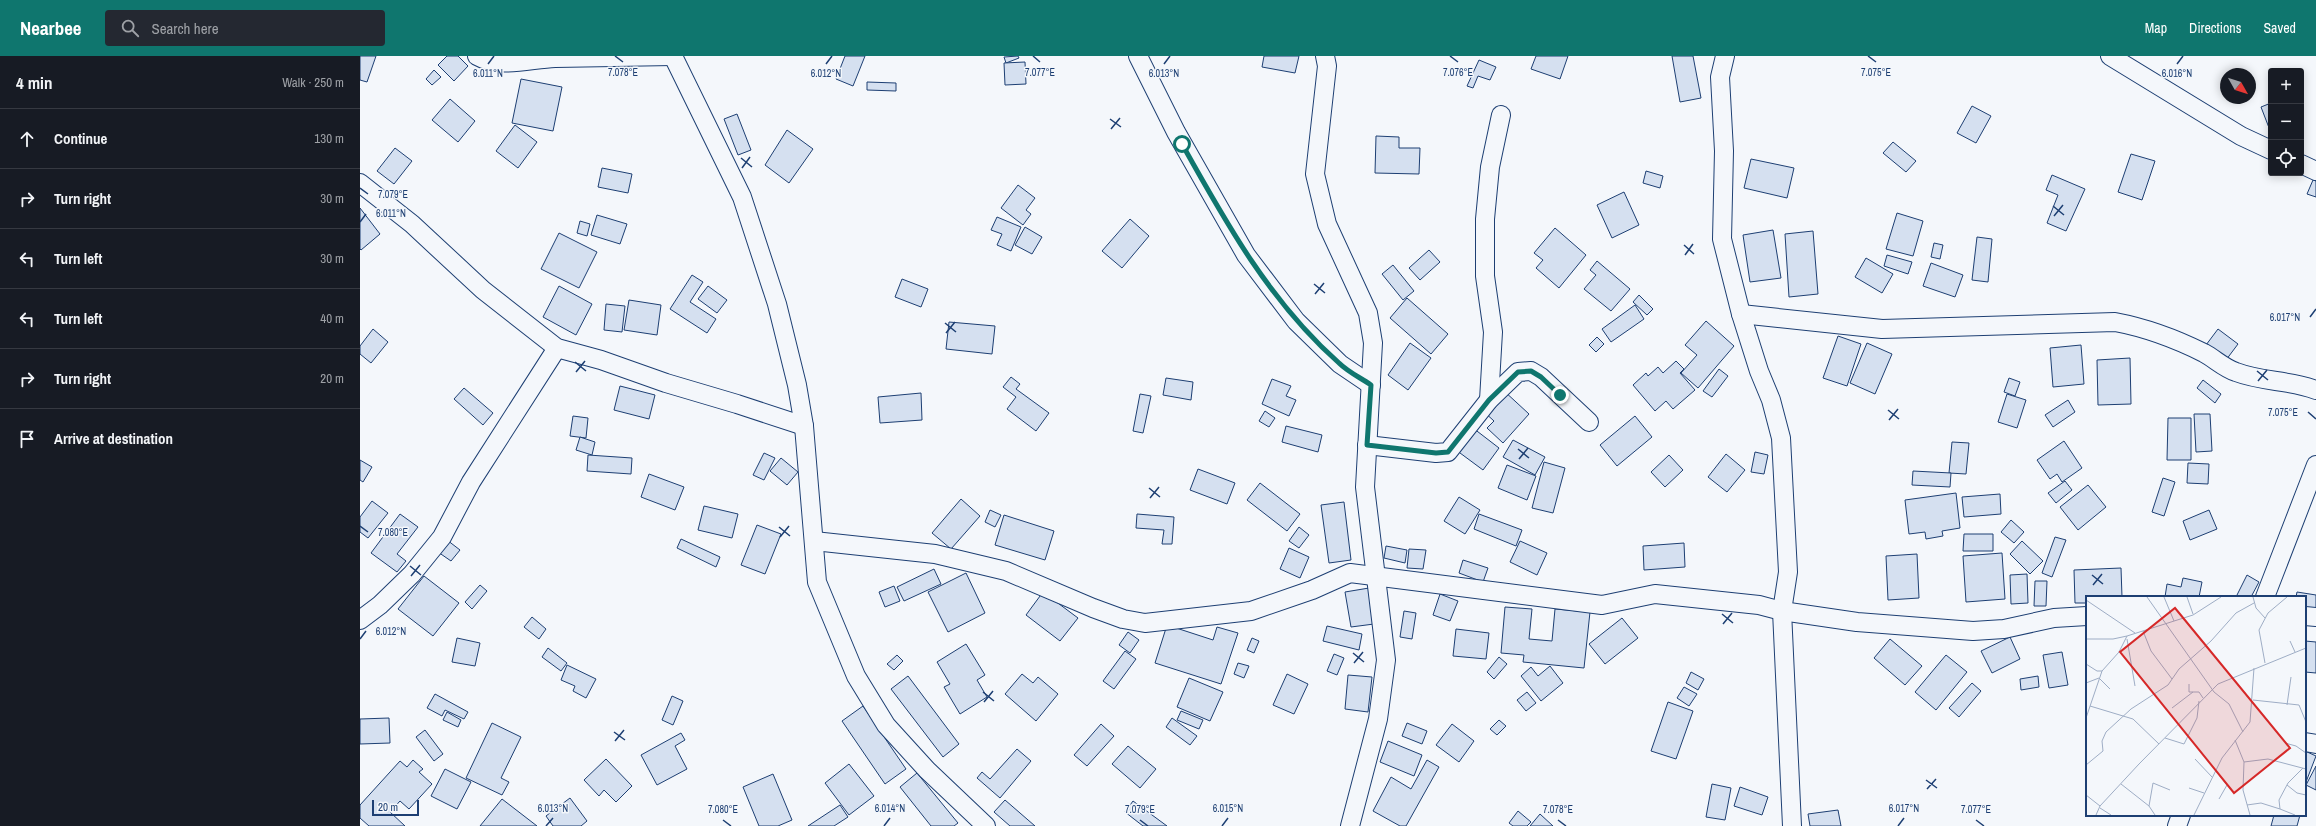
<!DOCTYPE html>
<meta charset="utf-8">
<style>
:root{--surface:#171b24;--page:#242831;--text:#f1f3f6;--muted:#9ea1a6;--line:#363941;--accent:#0f766e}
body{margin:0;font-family:"Archivo Narrow",sans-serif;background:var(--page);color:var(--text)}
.controls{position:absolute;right:12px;top:12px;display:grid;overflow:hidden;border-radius:4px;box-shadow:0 2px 10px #0003}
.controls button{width:36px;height:36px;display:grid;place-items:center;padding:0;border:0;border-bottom:1px solid var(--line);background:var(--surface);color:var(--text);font:20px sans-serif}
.compass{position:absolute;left:1860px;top:12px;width:36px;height:36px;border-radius:50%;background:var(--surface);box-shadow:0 2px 10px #0003;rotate:129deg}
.scale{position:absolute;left:12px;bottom:10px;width:47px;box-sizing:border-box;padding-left:4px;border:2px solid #1d3f73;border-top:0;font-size:11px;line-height:14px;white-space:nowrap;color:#1d3f73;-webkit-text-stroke:3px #f4f7fb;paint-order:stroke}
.stop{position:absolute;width:12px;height:12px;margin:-9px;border:3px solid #0f766e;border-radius:50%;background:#fff}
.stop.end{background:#0f766e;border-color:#fff;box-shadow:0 1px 4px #0008}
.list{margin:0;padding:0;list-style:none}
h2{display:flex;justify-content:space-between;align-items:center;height:52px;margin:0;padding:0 16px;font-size:17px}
h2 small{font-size:13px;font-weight:400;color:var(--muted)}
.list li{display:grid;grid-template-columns:26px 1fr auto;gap:12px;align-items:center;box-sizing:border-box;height:60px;padding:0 16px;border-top:1px solid var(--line)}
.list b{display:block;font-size:15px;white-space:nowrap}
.list em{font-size:13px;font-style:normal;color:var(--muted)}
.icon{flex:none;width:22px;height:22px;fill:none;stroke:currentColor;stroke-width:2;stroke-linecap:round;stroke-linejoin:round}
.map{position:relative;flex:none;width:1956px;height:770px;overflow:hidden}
header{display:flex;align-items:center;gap:24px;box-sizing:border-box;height:56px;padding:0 20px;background:var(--accent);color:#fff}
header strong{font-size:19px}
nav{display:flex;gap:22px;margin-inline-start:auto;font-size:14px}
.search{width:280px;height:36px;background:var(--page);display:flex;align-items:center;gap:10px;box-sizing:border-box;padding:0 14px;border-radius:4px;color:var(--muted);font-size:15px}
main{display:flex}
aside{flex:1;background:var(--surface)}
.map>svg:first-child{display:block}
.building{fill:#d5e0f0;stroke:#1d3f73}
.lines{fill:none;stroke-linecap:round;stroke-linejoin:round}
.minor-casing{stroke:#1d3f73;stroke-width:20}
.minor{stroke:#f4f7fb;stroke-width:18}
.route{stroke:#0f766e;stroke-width:5}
.ticks{fill:none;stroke:#1d3f73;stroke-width:1.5}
.inset-road{fill:none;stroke:#9eadc5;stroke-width:1}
.view{fill:#d62828;fill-opacity:0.15;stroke:#d62828;stroke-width:2}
.inset-edge{fill:none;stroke:#1d3f73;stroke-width:2}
.ticks-label{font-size:10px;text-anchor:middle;fill:#1d3f73;stroke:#f4f7fb;stroke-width:3;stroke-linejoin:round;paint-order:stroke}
</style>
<header>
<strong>Nearbee</strong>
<div class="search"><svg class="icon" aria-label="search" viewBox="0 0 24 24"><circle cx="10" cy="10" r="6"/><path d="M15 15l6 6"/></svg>Search here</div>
<nav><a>Map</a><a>Directions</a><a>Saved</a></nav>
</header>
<main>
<aside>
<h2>4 min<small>Walk · 250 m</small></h2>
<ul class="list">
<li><svg class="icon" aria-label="ahead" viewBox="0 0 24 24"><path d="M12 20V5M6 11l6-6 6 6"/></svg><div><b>Continue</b></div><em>130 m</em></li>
<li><svg class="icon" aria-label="right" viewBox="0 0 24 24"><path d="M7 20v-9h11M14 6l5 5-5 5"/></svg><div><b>Turn right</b></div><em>30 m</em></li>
<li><svg class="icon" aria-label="left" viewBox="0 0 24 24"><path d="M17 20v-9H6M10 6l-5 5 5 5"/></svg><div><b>Turn left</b></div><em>30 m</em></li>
<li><svg class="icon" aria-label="left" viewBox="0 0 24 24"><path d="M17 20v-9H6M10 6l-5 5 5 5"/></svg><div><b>Turn left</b></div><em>40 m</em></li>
<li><svg class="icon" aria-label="right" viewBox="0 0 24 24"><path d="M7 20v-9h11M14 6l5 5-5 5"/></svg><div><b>Turn right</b></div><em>20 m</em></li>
<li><svg class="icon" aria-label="arrive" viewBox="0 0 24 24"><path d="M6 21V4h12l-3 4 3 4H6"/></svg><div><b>Arrive at destination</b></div></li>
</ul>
</aside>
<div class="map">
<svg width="1956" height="770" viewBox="0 0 1956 770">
<rect width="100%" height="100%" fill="#f4f7fb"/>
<g class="building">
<polygon points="0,0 16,0 7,26 0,24"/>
<polygon points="87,0 98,0 108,10 94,25 78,9"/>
<polygon points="485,0 505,0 493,30 476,23"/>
<polygon points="658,0 659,2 646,7 644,1"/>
<polygon points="904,0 939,0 935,17 902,11"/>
<polygon points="1176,0 1208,0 1200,23 1171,13"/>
<polygon points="1312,0 1333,0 1341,42 1320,46"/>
<polygon points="1119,4 1136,11 1130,24 1118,20 1113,32 1107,30"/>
<polygon points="665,6 666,28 645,29 644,7"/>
<polygon points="74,14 81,21 72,29 66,23"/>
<polygon points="161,23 202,31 193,75 152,67"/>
<polygon points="507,26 536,27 536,35 507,34"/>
<polygon points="90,43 115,65 98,86 72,64"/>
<polygon points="1911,47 1911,77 1901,51"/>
<polygon points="1612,50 1631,60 1616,87 1597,77"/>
<polygon points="377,58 391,94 378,99 364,63"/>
<polygon points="155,69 177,86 158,112 136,95"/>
<polygon points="427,74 453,93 429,127 405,109"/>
<polygon points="1016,80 1039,81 1039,92 1060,92 1059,118 1015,117"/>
<polygon points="1533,86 1556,105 1546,116 1523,97"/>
<polygon points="35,92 52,105 34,128 17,115"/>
<polygon points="1771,98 1795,105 1782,144 1758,136"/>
<polygon points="1391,103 1434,112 1427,142 1384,132"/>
<polygon points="242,112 272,118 268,137 238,131"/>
<polygon points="1286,115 1303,120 1300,132 1283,127"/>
<polygon points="1692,119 1725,133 1706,175 1687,167 1698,139 1686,134"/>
<polygon points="1953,124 1956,125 1956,141 1947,138"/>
<polygon points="658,129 675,142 666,154 671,158 663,169 641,152"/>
<polygon points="1264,136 1279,169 1252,182 1237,149"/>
<polygon points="0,152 20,178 1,194 0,193"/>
<polygon points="1537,157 1563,165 1553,200 1526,193"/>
<polygon points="237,159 267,168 260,188 231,179"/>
<polygon points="637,161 661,171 651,195 637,189 642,178 631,174"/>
<polygon points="770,163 789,180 762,212 742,195"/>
<polygon points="220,165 230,168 227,180 217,177"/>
<polygon points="665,171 682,181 672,198 655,189"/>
<polygon points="1195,172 1226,199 1199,232 1176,212 1183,204 1174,197"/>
<polygon points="1413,174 1421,222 1390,226 1383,179"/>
<polygon points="1453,175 1458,238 1429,241 1425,178"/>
<polygon points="199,177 237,196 219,232 181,213"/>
<polygon points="1617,181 1632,183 1628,226 1612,224"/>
<polygon points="1574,187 1583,189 1580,203 1571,201"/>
<polygon points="1069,194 1080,206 1060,224 1049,212"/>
<polygon points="1527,199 1552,206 1548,218 1524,210"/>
<polygon points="1506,202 1533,218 1522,237 1495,221"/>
<polygon points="1237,205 1270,233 1251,255 1224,233 1236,219 1230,214"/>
<polygon points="1571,207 1603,219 1595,241 1563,230"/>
<polygon points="1033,209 1054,235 1043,244 1022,218"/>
<polygon points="332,219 343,226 330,246 356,263 347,277 310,253"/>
<polygon points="542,223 568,233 561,251 535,241"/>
<polygon points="199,230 232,248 216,279 183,261"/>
<polygon points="348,230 367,244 357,257 338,243"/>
<polygon points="1279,239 1293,253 1287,259 1273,246"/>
<polygon points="1047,242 1088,278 1071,298 1030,262"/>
<polygon points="269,244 301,249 297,279 264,274"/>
<polygon points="246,248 265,250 262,276 244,274"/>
<polygon points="1275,249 1284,263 1251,286 1242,273"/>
<polygon points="1346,265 1374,290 1338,332 1321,317 1337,299 1325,289"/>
<polygon points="589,266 635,270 632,298 586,293"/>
<polygon points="13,273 28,286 11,307 0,298 0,290"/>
<polygon points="1858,273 1878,288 1866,304 1846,289"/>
<polygon points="1478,280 1501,288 1487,330 1463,322"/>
<polygon points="1237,281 1244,288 1236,296 1229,289"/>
<polygon points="1050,287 1071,302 1048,334 1028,319"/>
<polygon points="1507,287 1532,298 1515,338 1490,327"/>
<polygon points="1721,289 1724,328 1693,331 1690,292"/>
<polygon points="1770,302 1771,348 1738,349 1737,304"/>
<polygon points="1316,305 1324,313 1320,317 1335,334 1313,353 1306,345 1295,355 1273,329 1286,317 1288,320 1298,311 1303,317"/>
<polygon points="1359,313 1368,320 1352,341 1343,335"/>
<polygon points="651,321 660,328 656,333 689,357 676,375 647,353 656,341 643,331"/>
<polygon points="806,322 833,326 831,344 803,339"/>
<polygon points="1649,322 1660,326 1655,340 1644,336"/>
<polygon points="912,323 931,330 926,340 936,344 929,360 902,348"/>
<polygon points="1843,324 1861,338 1855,347 1837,332"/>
<polygon points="260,330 295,339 289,363 254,354"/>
<polygon points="104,332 133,357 123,369 94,343"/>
<polygon points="1143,334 1169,358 1143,387 1127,372 1134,365 1123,355"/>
<polygon points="561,337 562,364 520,367 518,341"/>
<polygon points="780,338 791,340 783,377 773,375"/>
<polygon points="1647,338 1666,344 1657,372 1638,366"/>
<polygon points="1708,344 1715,356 1693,371 1685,359"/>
<polygon points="905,355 915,362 909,371 899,365"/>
<polygon points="1834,358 1850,358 1852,395 1836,396"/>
<polygon points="213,360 228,362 226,382 210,380"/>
<polygon points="1275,360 1292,381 1257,410 1240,389"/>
<polygon points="1808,362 1831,362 1831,404 1807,404"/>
<polygon points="926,370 962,379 958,396 922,386"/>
<polygon points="1113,372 1139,392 1123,414 1096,394"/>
<polygon points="220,381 235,386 232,399 216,394"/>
<polygon points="1153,384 1185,401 1175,419 1143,401"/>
<polygon points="1704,385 1722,412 1702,426 1697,418 1690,423 1677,404"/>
<polygon points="1592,386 1609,387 1606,418 1589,417"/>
<polygon points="1395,396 1408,399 1404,418 1391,416"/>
<polygon points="404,397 415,402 404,424 393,419"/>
<polygon points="1366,398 1385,414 1367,436 1348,421"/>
<polygon points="228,399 272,402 271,418 227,415"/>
<polygon points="1309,399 1323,414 1305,431 1291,416"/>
<polygon points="421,402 438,416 427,429 410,415"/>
<polygon points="0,404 12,411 3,426 0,424"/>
<polygon points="1184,406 1205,412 1193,457 1172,452"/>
<polygon points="1828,407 1849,408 1848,428 1827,427"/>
<polygon points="1147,409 1176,420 1167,444 1138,432"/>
<polygon points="838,413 875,427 867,448 830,434"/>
<polygon points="1553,415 1591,417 1590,431 1552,429"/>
<polygon points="289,418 324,431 315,454 281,441"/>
<polygon points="1803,422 1815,426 1804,460 1792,456"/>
<polygon points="1705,425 1712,434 1696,447 1688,437"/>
<polygon points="900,427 940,458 927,475 887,444"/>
<polygon points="1728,429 1746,451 1718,474 1700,451"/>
<polygon points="1596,437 1600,472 1582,475 1583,480 1566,483 1565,476 1549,478 1545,444"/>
<polygon points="1640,438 1641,458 1604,461 1602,441"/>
<polygon points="1099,441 1120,454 1105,478 1084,465"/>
<polygon points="601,443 620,460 591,493 572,477"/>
<polygon points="12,445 28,457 8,482 0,476 0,461"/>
<polygon points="984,446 991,504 969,507 961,449"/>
<polygon points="344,450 378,458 372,482 338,474"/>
<polygon points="630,454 641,459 635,471 625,466"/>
<polygon points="1849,454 1857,473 1830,484 1823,465"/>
<polygon points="40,458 58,471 37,498 46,505 37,516 11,497"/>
<polygon points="777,458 814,461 812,488 802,488 804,474 776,472"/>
<polygon points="1119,458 1162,474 1156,490 1114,473"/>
<polygon points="644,459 694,475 685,504 635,489"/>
<polygon points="1651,464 1664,476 1654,487 1641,476"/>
<polygon points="397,469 421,478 405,518 381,509"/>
<polygon points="939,471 949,479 939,492 929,485"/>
<polygon points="1604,478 1633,478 1633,495 1603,495"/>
<polygon points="1695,481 1706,484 1692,521 1682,517"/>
<polygon points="321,483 360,501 356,511 317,492"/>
<polygon points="87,484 100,494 91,505 78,496"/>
<polygon points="1160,485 1187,497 1177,519 1150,506"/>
<polygon points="1662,485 1683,505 1670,518 1650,498"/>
<polygon points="1324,487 1325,511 1284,514 1283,490"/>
<polygon points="1026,490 1047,494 1045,507 1024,502"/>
<polygon points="929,492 949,501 940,522 920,513"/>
<polygon points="1049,493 1066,494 1063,513 1047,512"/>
<polygon points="1642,497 1645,543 1606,546 1603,500"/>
<polygon points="1557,498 1559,542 1528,544 1526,500"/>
<polygon points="1103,504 1128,512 1123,526 1099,517"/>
<polygon points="1761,512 1762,541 1727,541 1727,547 1715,547 1714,514"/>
<polygon points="574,513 581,528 544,545 537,531"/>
<polygon points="606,517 625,557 588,576 568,536"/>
<polygon points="1667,518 1668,547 1651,548 1650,519"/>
<polygon points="1887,519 1899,526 1891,541 1876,541"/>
<polygon points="64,520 99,547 73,580 38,553"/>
<polygon points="1823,522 1842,526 1839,541 1805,541 1807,528 1821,531"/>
<polygon points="1675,525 1687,525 1686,550 1674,550"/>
<polygon points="120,529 127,535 112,553 105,546"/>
<polygon points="534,530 540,545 525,551 519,536"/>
<polygon points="1009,532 1014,568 991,571 985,536"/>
<polygon points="683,536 718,562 700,585 666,559"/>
<polygon points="1937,536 1956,539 1956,555 1945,553 1945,541 1936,541"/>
<polygon points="1080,538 1098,545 1090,565 1073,559"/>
<polygon points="1145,551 1172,553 1169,583 1192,585 1195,553 1230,556 1224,612 1163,606 1164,599 1141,597"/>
<polygon points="1044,555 1056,557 1052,583 1040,581"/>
<polygon points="172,561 186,573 179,583 164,571"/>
<polygon points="1262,562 1278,582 1245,608 1229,588"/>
<polygon points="807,569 853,584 857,571 878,577 861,628 795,607"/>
<polygon points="967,570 1002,578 999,594 963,585"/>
<polygon points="1096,573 1129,577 1126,603 1093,600"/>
<polygon points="768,576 779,584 770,597 759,589"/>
<polygon points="1650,581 1660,603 1632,617 1621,595"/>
<polygon points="97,582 120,587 115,610 92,606"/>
<polygon points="892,582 899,585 894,597 887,594"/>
<polygon points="1530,583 1562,610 1545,629 1514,602"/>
<polygon points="1945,585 1956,586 1956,617 1945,616"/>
<polygon points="606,588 625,619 617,624 627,641 600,658 584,631 590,628 577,606"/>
<polygon points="188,592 207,607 201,615 182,601"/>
<polygon points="765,595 776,603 754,633 743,625"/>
<polygon points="1702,596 1708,629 1689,632 1683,599"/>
<polygon points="974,598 984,602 977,619 967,615"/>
<polygon points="537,599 543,605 534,614 527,608"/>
<polygon points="1586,599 1607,616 1576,654 1555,636"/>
<polygon points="1139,601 1147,608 1134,623 1127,616"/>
<polygon points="878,607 889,610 884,622 874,618"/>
<polygon points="207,609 236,623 226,642 213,635 215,630 201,624"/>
<polygon points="1190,610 1203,627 1181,645 1161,620 1171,611 1178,620"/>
<polygon points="1331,616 1344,623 1338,634 1326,627"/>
<polygon points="662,618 673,627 678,621 698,638 676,665 645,638"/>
<polygon points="927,618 948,628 934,658 913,649"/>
<polygon points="988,619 1012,621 1008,656 985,653"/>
<polygon points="548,620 599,688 583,701 531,633"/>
<polygon points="1678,620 1679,631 1661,634 1660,623"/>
<polygon points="829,622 863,636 850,665 817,651"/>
<polygon points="1612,627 1621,635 1599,661 1589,652"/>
<polygon points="1324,631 1337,638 1329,650 1317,642"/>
<polygon points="1167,636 1176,647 1166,655 1157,644"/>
<polygon points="75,638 108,656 104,663 85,654 82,660 67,652"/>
<polygon points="312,640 323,645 313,669 302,664"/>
<polygon points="1308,646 1333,655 1316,703 1291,695"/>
<polygon points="503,650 546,713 525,728 482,665"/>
<polygon points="821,655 843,664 839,673 817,664"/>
<polygon points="87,656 101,664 98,671 83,664"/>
<polygon points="29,662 30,687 0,688 0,663"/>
<polygon points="812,662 837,680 830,689 806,671"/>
<polygon points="1139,664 1146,670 1137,679 1130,673"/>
<polygon points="132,667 161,681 141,722 149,726 142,739 106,722"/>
<polygon points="1047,667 1067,675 1062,688 1042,680"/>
<polygon points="741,668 754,680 727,710 714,699"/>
<polygon points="1092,668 1114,685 1099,706 1076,689"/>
<polygon points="65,674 83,698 74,705 56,681"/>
<polygon points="321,677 325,684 315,690 327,713 297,729 281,699"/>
<polygon points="1028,685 1062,699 1054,720 1020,706"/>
<polygon points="768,690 796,713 780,732 752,708"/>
<polygon points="657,693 671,705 640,742 617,722 622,716 630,723"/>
<polygon points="1945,695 1956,700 1946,726 1945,725"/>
<polygon points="246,703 272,730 256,746 244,734 239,740 224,724"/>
<polygon points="53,704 63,713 59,716 72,728 49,753 40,745 30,756 45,770 9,770 0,762 0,749 40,705 47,711"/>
<polygon points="1067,704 1079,711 1046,770 1040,770 1013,755 1031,721 1051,733"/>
<polygon points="489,708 514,740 489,759 465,727"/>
<polygon points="1956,710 1956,734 1946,729"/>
<polygon points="85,713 111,726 97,753 71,740"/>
<polygon points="557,717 598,767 594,770 571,770 540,731"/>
<polygon points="413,718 432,764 418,770 399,770 383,731"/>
<polygon points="1352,728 1371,732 1365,764 1346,761"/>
<polygon points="1380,731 1408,741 1402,759 1374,750"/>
<polygon points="210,742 227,765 221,770 193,770 186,760"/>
<polygon points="142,743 177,770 120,770"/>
<polygon points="645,744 675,770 650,770 634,756"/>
<polygon points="773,745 807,770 783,770 765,756"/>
<polygon points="480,749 488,761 474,770 448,770"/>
<polygon points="1478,754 1481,770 1450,770 1448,758"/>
<polygon points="1158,755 1171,766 1167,770 1153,770 1149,767"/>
<polygon points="1180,758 1193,770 1170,770"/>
<polygon points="1914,759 1940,759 1937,770 1911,770"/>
</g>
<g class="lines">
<defs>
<g id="minor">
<path d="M117,0C140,13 170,3 195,2C234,1 274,1 313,0"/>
<polyline points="313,0 382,141 417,248 437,329 444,370 457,526 496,620 526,669 567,714 626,770"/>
<polyline points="778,0 816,76 886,199 936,265 980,308 1011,329"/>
<polyline points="965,0 967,10 955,118 967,168 1008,257 1013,287 1005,431 1026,604 1018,663 990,770"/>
<polyline points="1365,0 1360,21 1364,95 1362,183 1381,258 1399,315 1411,344 1421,382 1428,516 1422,555 1432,770"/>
<polyline points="1750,0 1881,80 1911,94"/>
<polyline points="1941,108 1956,115"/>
<polyline points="0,127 52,168 123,234 197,292 241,304 306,327 377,348 444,370"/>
<path d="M1381,258L1522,273L1755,266C1787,272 1816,283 1844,297C1855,303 1864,312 1876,316C1902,326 1930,324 1956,334"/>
<polyline points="1129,344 1133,276 1125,220 1125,163 1130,111 1141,59"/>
<polyline points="1007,389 1076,397 1088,396 1129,344 1158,316 1171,315 1181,321 1229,366"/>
<polyline points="454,485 575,498 646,515 733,552 763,563 785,567 891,555 952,534 990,517 1242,549 1295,538 1399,549 1422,555 1497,566 1613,575 1644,573 1694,562 1727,560"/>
<polyline points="1905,541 1956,409"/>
<polyline points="1945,560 1956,561"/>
<polyline points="0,564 20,549 52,518 82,481 111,426 197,292"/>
<polyline points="1945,686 1956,688"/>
<polyline points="1817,770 1821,759"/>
</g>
</defs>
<use href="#minor" class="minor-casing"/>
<use href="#minor" class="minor"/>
</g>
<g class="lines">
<path class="route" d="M822,88C866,167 910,246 979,307C988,316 1001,322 1011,329L1007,389L1076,397L1088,396L1129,344L1158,316L1171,315L1181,321L1200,339"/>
</g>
<path class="ticks" d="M255,0L263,6M673,0L680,6M1090,0L1098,6M1508,0L1516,6M128,8L134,0M466,8L472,0M804,8L810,0M1817,8L1823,0M750,63L761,71M751,73L760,62M381,102L392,111M382,112L390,101M0,132L8,138M1693,150L1704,159M1694,160L1703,149M0,166L6,158M1324,189L1334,198M1325,199L1333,188M954,228L965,237M955,238L964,227M1950,261L1956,253M585,267L596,276M586,277L595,266M215,306L226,315M1897,315L1908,324M216,316L225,305M1898,325L1907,314M1528,354L1539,363M1948,356L1956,363M1529,364L1538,353M1158,393L1169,402M1159,403L1168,392M789,432L800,441M790,442L799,431M0,470L8,476M419,471L430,480M420,481L429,470M50,510L61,519M1732,519L1743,528M51,520L60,509M1733,529L1742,518M1362,558L1373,567M1363,568L1372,557M0,583L6,575M993,597L1004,606M994,607L1003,596M623,636L634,645M624,646L633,635M254,676L265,684M255,685L264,674M1566,724L1577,732M1567,733L1576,723M363,764L371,770M780,764L788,770M1198,764L1206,770M1616,764L1624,770M186,770L193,762M524,770L530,762M862,770L868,762M1538,770L1544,762"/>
<g transform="translate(1726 540)">
<rect width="220" height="220" fill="#f4f7fb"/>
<path class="inset-road" d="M61,1L128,96L143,108L157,136M78,1L88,25M101,1L107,18M167,1L170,12L179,22M0,4L49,37M57,35L65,55L86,83M0,43H27L41,40L107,19L135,1M41,43L49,90M204,45L209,56M179,67L173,34L182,17L201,1M0,68L11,75H16M0,87L13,82L24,93M103,88V96H113L117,102M167,104L213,109L220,126M201,109L205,81M4,110L47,123L73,148M86,112L107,96M0,122L16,75L33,56L41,40M79,142L98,148L111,122L113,105M149,144L158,166L157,194L164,219M199,147L210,150L220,157M109,163L126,181M158,166L182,163L220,173M0,169L17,155L16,145L20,136L45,113L82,89L93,73L125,45L150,17L168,7M130,175L141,189L133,203M35,188L63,210L69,219M201,189L211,197L220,199M103,192L118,197M0,199L14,210M161,209L175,207L194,213M63,210L67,187L84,194M14,212L25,219M10,219L14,210L53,168L132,88L220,52M108,219L136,162L164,126L168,72M209,219L194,213L193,204L202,187L217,172"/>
<path class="view" d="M89,12L204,152L148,197L34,56Z"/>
<rect width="220" height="220" class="inset-edge"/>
</g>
<g class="ticks-label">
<text x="263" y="20">7.078°E</text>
<text x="680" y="20">7.077°E</text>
<text x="1098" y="20">7.076°E</text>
<text x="1516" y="20">7.075°E</text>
<text x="128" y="21">6.011°N</text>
<text x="466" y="21">6.012°N</text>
<text x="804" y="21">6.013°N</text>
<text x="1817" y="21">6.016°N</text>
<text x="33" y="142">7.079°E</text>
<text x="31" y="161">6.011°N</text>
<text x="1925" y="265">6.017°N</text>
<text x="1923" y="360">7.075°E</text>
<text x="33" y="480">7.080°E</text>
<text x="31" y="579">6.012°N</text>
<text x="193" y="756">6.013°N</text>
<text x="530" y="756">6.014°N</text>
<text x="868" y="756">6.015°N</text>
<text x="1544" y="756">6.017°N</text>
<text x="363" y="757">7.080°E</text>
<text x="780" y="757">7.079°E</text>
<text x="1198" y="757">7.078°E</text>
<text x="1616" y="757">7.077°E</text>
</g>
</svg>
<div class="controls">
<button>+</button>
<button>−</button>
<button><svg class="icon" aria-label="locate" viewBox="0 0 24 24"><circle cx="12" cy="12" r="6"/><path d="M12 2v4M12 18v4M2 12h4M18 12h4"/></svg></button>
</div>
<svg class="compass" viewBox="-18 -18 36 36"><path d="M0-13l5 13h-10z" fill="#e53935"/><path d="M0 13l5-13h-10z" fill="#9ea1a6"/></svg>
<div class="scale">20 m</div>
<div class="stop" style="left:822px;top:88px"></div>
<div class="stop end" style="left:1200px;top:339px"></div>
</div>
</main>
